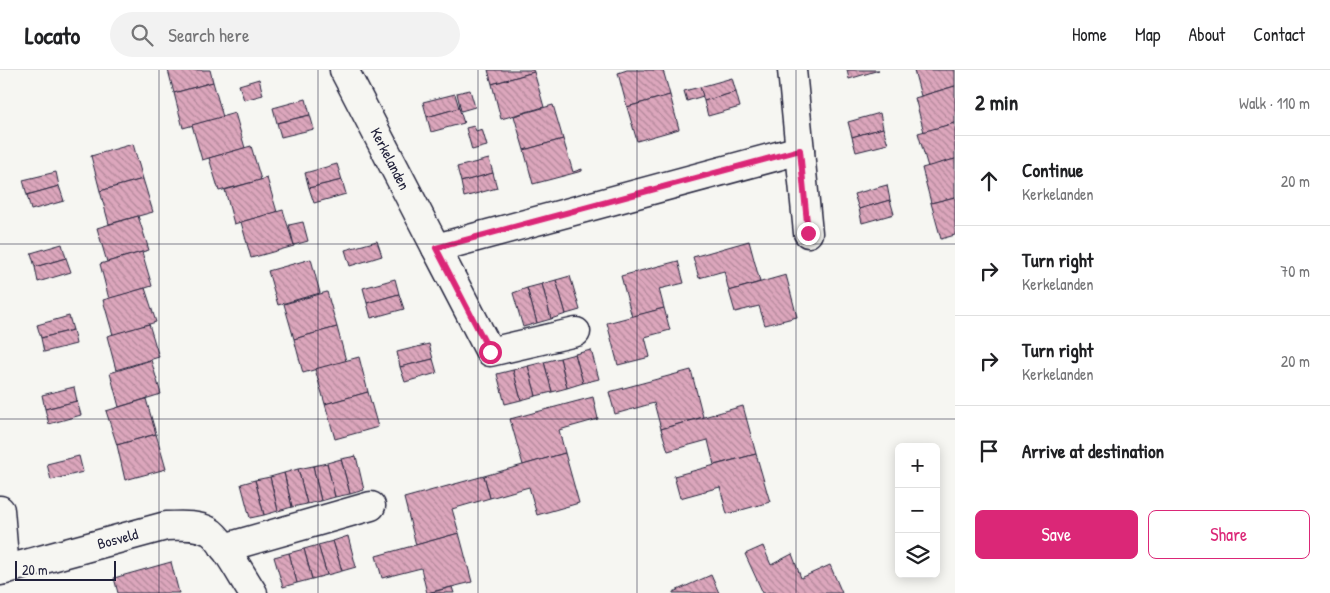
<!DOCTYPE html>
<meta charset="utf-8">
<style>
:root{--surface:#fff;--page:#f2f2f2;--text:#202124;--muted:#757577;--line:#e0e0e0;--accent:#db2777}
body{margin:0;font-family:"Patrick Hand",sans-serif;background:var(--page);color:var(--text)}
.controls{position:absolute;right:15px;bottom:15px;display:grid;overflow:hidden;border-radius:8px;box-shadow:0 2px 12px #0003}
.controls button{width:45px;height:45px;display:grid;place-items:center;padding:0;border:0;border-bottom:1px solid var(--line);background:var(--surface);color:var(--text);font:25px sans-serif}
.scale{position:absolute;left:15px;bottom:12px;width:101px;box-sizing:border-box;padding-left:5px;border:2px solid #22223b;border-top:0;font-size:14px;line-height:18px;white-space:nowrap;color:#22223b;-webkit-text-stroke:4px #f6f6f2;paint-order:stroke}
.stop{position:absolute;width:15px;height:15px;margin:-11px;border:4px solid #db2777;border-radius:50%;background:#fff}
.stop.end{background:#db2777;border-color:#fff;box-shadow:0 1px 5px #0008}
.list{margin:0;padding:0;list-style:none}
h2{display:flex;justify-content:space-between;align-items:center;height:65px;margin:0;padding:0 20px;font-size:21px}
h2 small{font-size:16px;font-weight:400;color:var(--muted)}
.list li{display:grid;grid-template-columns:32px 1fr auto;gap:15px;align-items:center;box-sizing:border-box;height:90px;padding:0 20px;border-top:1px solid var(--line)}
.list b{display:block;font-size:19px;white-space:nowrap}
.list p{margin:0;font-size:16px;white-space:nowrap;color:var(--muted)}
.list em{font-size:16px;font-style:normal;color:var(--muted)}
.actions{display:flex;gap:10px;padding:15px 20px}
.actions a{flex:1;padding:11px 0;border:1px solid var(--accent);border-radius:8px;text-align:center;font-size:18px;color:var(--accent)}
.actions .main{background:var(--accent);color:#fff}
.icon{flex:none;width:28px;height:28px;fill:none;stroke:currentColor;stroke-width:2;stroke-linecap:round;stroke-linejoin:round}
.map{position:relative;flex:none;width:955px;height:523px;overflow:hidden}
header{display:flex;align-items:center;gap:30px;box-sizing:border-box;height:70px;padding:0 25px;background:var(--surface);border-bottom:1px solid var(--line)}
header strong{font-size:24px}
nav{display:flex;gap:28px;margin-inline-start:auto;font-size:18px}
.search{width:350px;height:45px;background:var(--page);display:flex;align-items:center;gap:12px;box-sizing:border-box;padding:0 18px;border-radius:28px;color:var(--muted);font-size:19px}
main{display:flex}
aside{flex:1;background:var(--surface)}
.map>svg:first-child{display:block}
.building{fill:url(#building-back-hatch);stroke:#22223b}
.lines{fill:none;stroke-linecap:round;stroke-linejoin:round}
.minor-casing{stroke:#22223b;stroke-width:31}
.minor{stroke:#f6f6f2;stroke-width:28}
.route{stroke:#db2777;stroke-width:6}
.grid{fill:none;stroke:#22223b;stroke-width:1;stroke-opacity:0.55}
.labels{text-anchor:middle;stroke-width:4.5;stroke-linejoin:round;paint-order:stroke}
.street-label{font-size:15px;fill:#22223b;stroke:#f6f6f2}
</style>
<header>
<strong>Locato</strong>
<div class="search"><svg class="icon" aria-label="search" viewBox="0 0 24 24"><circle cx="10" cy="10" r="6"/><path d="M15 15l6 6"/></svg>Search here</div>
<nav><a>Home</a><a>Map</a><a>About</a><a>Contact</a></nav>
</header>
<main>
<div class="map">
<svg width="955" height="523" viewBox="0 0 955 523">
<defs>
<pattern id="building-back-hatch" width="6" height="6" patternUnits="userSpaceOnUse" patternTransform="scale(1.25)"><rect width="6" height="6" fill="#dca6bc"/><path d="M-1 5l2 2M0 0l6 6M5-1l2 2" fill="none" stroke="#b2879a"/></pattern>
</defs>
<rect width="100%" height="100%" fill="#f6f6f2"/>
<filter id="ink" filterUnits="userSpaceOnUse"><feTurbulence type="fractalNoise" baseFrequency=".02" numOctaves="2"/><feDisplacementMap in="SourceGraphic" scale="10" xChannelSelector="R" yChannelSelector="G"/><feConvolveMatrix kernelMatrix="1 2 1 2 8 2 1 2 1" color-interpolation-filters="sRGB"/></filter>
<g filter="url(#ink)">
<g class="building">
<polygon points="168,0 210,0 213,12 174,23"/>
<polygon points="488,0 533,0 534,2 492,14"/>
<polygon points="627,0 663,0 670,25 627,37 618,3"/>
<polygon points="847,0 879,0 849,9"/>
<polygon points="914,0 955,0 955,16 921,26"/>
<polygon points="534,2 544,37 501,49 492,14"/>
<polygon points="732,8 736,22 704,31 700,17"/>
<polygon points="259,9 263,25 244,30 239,15"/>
<polygon points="213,12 223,47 183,58 174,23"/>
<polygon points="955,16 955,53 924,62 915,28"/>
<polygon points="700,17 703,26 687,31 684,21"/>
<polygon points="470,20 475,37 461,41 457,23"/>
<polygon points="736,22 740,37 708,46 704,31"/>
<polygon points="455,24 459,38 427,47 423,32"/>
<polygon points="670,25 679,59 637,71 627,37"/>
<polygon points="306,29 310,45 277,53 273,38"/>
<polygon points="553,35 563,69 524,80 514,46"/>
<polygon points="459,38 464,53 431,62 427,47"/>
<polygon points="235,43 245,78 202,90 192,55"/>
<polygon points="880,43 883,58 852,67 848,52"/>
<polygon points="310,45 314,59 281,67 277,53"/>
<polygon points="955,53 955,89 928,97 918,63"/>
<polygon points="474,56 476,61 482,59 487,76 472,80 466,58"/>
<polygon points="883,58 888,74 856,82 852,67"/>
<polygon points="563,69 573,102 582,99 582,101 533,114 524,80"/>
<polygon points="133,74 143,109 100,121 91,86"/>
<polygon points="251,76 261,110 219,121 209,88"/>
<polygon points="489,89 493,103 461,112 457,97"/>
<polygon points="955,89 955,127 931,133 922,98"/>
<polygon points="337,94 342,110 309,118 305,103"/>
<polygon points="56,102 59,116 27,125 23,110"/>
<polygon points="493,103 497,118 464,127 461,112"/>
<polygon points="267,108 277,142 234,154 225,120"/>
<polygon points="143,109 153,142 109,154 100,121"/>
<polygon points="342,110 346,124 314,133 309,118"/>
<polygon points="887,115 890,130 859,139 854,124"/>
<polygon points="59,116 64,131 31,140 27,125"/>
<polygon points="955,127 955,165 941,169 931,133"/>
<polygon points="890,130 894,144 862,153 859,139"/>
<polygon points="283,140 294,176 251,188 241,152"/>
<polygon points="138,146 149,180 107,192 97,158"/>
<polygon points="303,152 308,171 294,175 289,155"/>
<polygon points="377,171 382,186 350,196 345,180"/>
<polygon points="749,171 760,212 729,221 724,201 699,208 693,187"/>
<polygon points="62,174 66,188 35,197 31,183"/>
<polygon points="142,182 152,216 109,229 100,194"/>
<polygon points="66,188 71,202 38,212 35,197"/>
<polygon points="311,189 320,223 278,235 268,201"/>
<polygon points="678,191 684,213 659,219 664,238 632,247 621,206"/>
<polygon points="786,205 797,247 765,255 759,236 735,242 729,221"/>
<polygon points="570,206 580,240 566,244 556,210"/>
<polygon points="395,209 399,224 367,233 363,218"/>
<polygon points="556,210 566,244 551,249 542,214"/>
<polygon points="542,214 551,249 537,253 527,218"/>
<polygon points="145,218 156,252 113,265 103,230"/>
<polygon points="527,218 537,253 523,257 513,223"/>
<polygon points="327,222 337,257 294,269 284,234"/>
<polygon points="399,224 404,239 371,248 367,233"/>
<polygon points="664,238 670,260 645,267 650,287 618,295 607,253"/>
<polygon points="69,246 73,260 41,268 37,255"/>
<polygon points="149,254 159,287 116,300 107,266"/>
<polygon points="337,257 346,291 303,303 294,269"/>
<polygon points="73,260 76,274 44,282 41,268"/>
<polygon points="429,274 433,289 400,297 397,282"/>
<polygon points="591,280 599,309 583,313 575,284"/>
<polygon points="575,284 583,313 567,318 560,288"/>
<polygon points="359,287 368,322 325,334 315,299"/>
<polygon points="560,288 567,318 552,322 544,292"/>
<polygon points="433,289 437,303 405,312 400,297"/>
<polygon points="151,290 161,324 119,337 110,303"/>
<polygon points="544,292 552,322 536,326 528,296"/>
<polygon points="528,296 536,326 521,330 513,300"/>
<polygon points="513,300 521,330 505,334 497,304"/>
<polygon points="691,300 703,347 661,359 654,333 615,344 609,322"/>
<polygon points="74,317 77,331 45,339 42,325"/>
<polygon points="368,322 378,357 335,369 325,334"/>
<polygon points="593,327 598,349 559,360 565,383 523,395 510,349"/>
<polygon points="146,329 156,364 117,375 106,341"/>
<polygon points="77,331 81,345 49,354 45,339"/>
<polygon points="743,336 756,384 714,395 708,370 668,381 661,359"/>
<polygon points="156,364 166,399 125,410 117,375"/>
<polygon points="565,383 579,433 537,445 529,417 490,428 484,406"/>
<polygon points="756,384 770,432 727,444 720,417 680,428 674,406"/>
<polygon points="79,386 83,402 51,410 47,394"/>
<polygon points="356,386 364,420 350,424 341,389"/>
<polygon points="341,389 350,424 335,427 327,393"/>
<polygon points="327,393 335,427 321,431 313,396"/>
<polygon points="313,396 321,431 307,434 298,399"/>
<polygon points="298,399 307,434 292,437 284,403"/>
<polygon points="284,403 292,437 278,441 270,407"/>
<polygon points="484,406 490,428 452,439 459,463 416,475 404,428"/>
<polygon points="270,407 278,441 264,445 255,410"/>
<polygon points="255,410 264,445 250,448 241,414"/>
<polygon points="459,463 472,512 427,523 421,498 382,508 376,486"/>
<polygon points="348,466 356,497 342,501 333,471"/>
<polygon points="333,471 342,501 327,505 318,475"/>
<polygon points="318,475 327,505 312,509 304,479"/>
<polygon points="763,476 771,495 792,484 801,508 830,495 842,523 779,523 778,522 763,523 745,484"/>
<polygon points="304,479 312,509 297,513 289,483"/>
<polygon points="289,483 297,513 283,517 274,487"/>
<polygon points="171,492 179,523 118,523 114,508"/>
<polygon points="711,505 719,523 673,523 673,522"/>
<polygon points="452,517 454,523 429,523"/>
</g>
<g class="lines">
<defs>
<g id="minor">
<path id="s1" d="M344,0L436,178L800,80"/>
<polyline points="792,0 808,163"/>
<polyline points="436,178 490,282 576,262"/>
<polyline points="0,440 5,500"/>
<polyline points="224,478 371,436"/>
<path id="s2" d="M0,501L166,456C180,456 196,454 209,461C221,467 244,510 253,523"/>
</g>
</defs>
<use href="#minor" class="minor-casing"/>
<use href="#minor" class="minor"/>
</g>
</g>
<g class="lines" filter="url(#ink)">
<polyline class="route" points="490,282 436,178 800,80 808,163"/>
</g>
<path class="grid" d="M159,0V523M318,0V523M478,0V523M637,0V523M796,0V523M0,174H955M0,349H955"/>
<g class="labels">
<g class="street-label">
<text dy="5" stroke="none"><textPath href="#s1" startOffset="100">Kerkelanden</textPath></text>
<text dy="5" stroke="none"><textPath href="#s2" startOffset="122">Bosveld</textPath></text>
</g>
</g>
</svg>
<div class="controls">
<button>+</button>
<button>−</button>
<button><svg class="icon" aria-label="layers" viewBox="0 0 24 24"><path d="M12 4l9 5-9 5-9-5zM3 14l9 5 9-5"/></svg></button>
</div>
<div class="scale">20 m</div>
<div class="stop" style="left:490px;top:282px"></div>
<div class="stop end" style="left:808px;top:163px"></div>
</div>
<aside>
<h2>2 min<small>Walk · 110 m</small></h2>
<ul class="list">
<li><svg class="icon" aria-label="ahead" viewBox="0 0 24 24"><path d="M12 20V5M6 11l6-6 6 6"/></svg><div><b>Continue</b><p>Kerkelanden</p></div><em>20 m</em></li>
<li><svg class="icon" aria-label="right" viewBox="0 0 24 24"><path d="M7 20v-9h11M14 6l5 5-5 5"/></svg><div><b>Turn right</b><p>Kerkelanden</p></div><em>70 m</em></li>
<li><svg class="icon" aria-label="right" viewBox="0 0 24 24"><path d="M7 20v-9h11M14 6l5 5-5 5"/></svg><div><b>Turn right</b><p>Kerkelanden</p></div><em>20 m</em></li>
<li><svg class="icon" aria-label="arrive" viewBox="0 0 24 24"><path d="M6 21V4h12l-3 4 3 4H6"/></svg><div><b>Arrive at destination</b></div></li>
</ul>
<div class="actions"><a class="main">Save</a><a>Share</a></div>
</aside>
</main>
